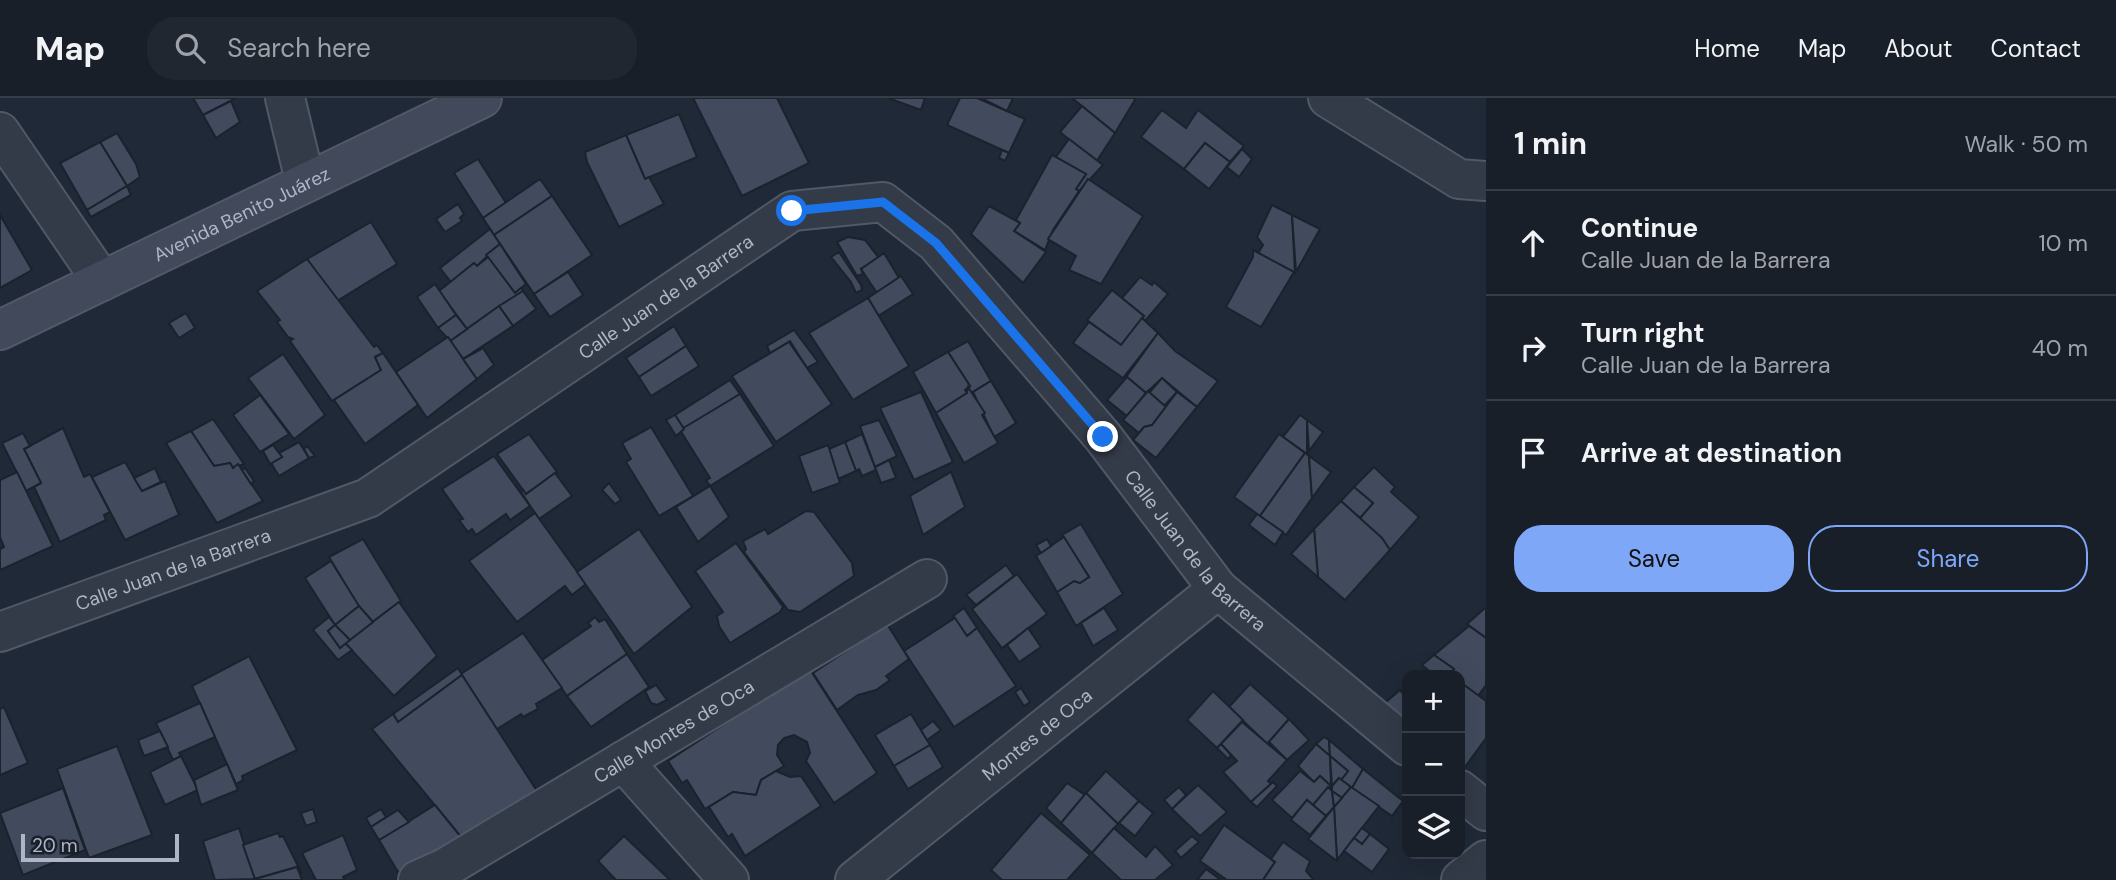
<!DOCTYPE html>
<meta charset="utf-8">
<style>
:root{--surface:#181f29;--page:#212731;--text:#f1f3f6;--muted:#9fa2a8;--line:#363d46;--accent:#7fa7f8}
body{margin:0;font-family:"DM Sans",sans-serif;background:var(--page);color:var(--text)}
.controls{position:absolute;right:21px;bottom:21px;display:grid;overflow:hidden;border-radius:14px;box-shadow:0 7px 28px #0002}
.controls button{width:63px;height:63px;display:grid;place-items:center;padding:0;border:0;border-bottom:2px solid var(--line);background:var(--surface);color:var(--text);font:35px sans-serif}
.scale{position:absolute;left:21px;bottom:18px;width:158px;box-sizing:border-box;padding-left:7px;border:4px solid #aeb5c5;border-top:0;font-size:19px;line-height:24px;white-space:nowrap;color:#aeb5c5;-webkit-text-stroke:5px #19202c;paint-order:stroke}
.stop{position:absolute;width:21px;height:21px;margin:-16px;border:5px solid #1a73e8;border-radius:50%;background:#fff}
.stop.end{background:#1a73e8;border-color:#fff;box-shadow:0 2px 7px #0008}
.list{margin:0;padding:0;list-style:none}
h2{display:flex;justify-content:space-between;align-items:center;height:91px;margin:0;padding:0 28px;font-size:30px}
h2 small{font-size:23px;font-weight:400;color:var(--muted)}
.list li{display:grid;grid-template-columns:46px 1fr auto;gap:21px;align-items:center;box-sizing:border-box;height:105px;padding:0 28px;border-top:2px solid var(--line)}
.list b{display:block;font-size:26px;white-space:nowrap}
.list p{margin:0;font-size:23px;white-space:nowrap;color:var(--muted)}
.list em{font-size:23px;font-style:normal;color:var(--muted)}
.actions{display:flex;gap:14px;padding:21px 28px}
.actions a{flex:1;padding:16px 0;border:2px solid var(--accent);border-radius:28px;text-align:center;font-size:24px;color:var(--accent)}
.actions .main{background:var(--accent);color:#111}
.icon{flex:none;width:38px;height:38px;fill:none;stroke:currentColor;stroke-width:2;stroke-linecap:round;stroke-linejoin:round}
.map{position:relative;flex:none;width:1486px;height:782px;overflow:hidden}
header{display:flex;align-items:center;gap:42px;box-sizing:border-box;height:98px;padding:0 35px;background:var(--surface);border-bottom:2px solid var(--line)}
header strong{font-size:33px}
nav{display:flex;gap:38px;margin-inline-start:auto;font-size:24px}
.search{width:490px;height:63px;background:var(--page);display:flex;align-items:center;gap:18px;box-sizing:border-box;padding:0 24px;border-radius:28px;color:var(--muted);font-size:26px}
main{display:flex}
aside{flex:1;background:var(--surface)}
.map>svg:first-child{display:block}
.building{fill:#414b5d;stroke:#1b222e;stroke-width:2}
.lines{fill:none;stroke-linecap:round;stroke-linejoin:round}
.street-casing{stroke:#515866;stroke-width:42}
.secondary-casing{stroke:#515866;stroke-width:42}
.street{stroke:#333b48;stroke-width:38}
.secondary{stroke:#41495b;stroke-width:38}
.route{stroke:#1a73e8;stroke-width:9}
.labels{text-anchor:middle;stroke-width:5;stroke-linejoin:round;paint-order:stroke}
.street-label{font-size:19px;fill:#aeb5c5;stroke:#19202c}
</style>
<header>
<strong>Map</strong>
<div class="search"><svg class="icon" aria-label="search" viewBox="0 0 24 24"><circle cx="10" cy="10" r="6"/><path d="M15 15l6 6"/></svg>Search here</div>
<nav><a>Home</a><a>Map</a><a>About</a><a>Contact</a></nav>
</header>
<main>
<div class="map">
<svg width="1486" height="782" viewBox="0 0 1486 782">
<rect width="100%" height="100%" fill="#202937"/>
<g class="building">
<polygon points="193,0 236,0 203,17"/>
<polygon points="693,0 777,0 809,65 742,98"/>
<polygon points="888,0 925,0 921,12"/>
<polygon points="960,0 977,0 1025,21 1009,55 947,27"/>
<polygon points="981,0 1013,0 1007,13"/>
<polygon points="1072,0 1136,0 1115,35"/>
<polygon points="231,3 240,24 216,40 203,17"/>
<polygon points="1082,8 1115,35 1096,64 1060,34"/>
<polygon points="1162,12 1186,30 1198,12 1244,48 1230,64 1205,45 1184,71 1141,39"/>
<polygon points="679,16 697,59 645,81 626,37"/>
<polygon points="117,35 136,66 140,79 127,88 100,44"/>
<polygon points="626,37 645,81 649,79 664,106 619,129 587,64 585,54"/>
<polygon points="1069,41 1103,67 1079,93 1076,91 1086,76 1056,59"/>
<polygon points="100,44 127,88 87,112 60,65"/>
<polygon points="1205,45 1230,64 1209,91 1184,71"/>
<polygon points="1242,51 1252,61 1239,79 1227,69"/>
<polygon points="1002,52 1009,55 1005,63 999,60"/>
<polygon points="1052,57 1086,76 1076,91 1079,93 1053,132 1045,152 1014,133 1020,125 1016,122"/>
<polygon points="478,61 506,105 483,120 454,75"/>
<polygon points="540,81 552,98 494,137 483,120"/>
<polygon points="1088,81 1143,118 1101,186 1069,172 1076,158 1048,141"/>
<polygon points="127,88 131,97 91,119 87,112"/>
<polygon points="552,98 592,157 534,196 494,137"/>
<polygon points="458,106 464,116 460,120 462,123 445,134 436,121"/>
<polygon points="1272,107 1292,117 1295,175 1257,157 1263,147 1257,139"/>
<polygon points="989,108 1020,125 1014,133 1046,154 1023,185 971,136"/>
<polygon points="0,117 32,172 0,190"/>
<polygon points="1292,117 1320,131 1296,174"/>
<polygon points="371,124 397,166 337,203 307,161"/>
<polygon points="490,131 500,146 477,168 474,165 451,184 440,170"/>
<polygon points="848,139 865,142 879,160 861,171 863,176 857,178 837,144"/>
<polygon points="500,146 526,186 515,195 486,157"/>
<polygon points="1253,152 1294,174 1261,229 1226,209 1253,159"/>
<polygon points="839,154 861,187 862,192 856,195 851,184 831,159"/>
<polygon points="884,155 899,180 877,195 861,171"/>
<polygon points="488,159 515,195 521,190 523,193 467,231 439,193 474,165 477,168"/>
<polygon points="307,161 374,249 377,247 383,255 375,259 381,272 332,303 290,243 293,241 288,239 277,224 280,222 257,193"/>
<polygon points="568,174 583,197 550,219 534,196"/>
<polygon points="901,178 913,196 878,218 868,200"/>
<polygon points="1140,179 1152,187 1154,184 1168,196 1145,223 1142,220 1144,218 1122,200"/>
<polygon points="435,186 456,217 438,230 417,199"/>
<polygon points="1112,192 1144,218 1121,247 1087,222"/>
<polygon points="523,193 536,211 513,228 499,208"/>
<polygon points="868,200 909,268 853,302 809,235"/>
<polygon points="499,208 513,228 463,261 450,243"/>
<polygon points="186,215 195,230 179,240 169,225"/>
<polygon points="456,217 467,231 450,243 438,230"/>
<polygon points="1142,220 1158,235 1123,280 1073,245 1089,224 1121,247"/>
<polygon points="674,228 686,248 639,279 626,260"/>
<polygon points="794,232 818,264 807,270 790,243 770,255 767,248"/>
<polygon points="1158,235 1175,253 1218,283 1197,309 1162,280 1146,295 1127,279 1124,282"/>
<polygon points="448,239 477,281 427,320 396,274"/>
<polygon points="968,243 991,283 971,295 968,289 970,288 948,254"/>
<polygon points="789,244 832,306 776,344 732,278"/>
<polygon points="686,248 699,268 651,298 639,279"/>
<polygon points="483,250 494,267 477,281 463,261"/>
<polygon points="948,254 970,288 965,292 967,295 936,315 913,274"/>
<polygon points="383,255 418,307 365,346 334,302 381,272 375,259"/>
<polygon points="283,256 325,317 294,341 248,280"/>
<polygon points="1127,279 1146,295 1127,318 1107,302"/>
<polygon points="1162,280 1177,294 1164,308 1149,295"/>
<polygon points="730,282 740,296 684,331 675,317"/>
<polygon points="991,283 1016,325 994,339 973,294"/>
<polygon points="968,289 985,315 982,317 998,345 964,365 936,315 967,295"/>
<polygon points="1148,293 1166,309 1152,327 1144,329 1139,335 1123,322"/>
<polygon points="921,294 953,364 914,382 880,310"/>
<polygon points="1177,294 1197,309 1156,360 1133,342 1144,329 1152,327"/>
<polygon points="740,296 774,348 710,388 706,382 710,380 680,332"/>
<polygon points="260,297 289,336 260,354 233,317"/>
<polygon points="675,317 684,331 676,338 666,322"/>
<polygon points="1300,317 1307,322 1307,356 1283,339"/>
<polygon points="213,321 244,366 233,370 230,365 214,368 191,333"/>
<polygon points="879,322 897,358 875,369 860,328"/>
<polygon points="1307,322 1323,334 1309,353"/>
<polygon points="651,329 693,398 659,418 626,364 631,361 622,345"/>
<polygon points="63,330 84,379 90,376 110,414 104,417 106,422 60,444 34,389 41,385 24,351"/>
<polygon points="191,333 214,368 230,365 233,370 238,366 263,403 217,425 166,345"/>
<polygon points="23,335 30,348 24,351 41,385 26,393 2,345"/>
<polygon points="529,336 557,374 526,396 497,356"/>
<polygon points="862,336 876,372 862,378 859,371 856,373 845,344"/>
<polygon points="1279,336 1305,355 1260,418 1234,399"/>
<polygon points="299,344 309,360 279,378 271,365 282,359 279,355"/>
<polygon points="845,344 856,373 838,381 829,351"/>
<polygon points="273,347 282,359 270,366 263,353"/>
<polygon points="828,347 840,385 812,395 799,358"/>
<polygon points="307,348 315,358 309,360 304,351"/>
<polygon points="1305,355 1309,358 1312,400 1286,437 1260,418"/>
<polygon points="494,358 530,408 510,422 506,416 476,437 472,431 468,434 459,422 463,421 442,391"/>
<polygon points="1309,358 1331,374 1312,400"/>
<polygon points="889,362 896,380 881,385 875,369"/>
<polygon points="125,364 142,393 165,383 179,417 125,442 92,379"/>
<polygon points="1374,369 1395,389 1391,394 1419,419 1390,452 1360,420 1373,405 1354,389"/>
<polygon points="155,370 161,384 142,393 134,380"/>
<polygon points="245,370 254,383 251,386 242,372"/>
<polygon points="17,374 53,448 0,472 0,451 4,449 0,439 0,382"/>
<polygon points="951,374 965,409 923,437 910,398"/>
<polygon points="555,375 572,398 539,421 521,394 523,392 526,396"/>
<polygon points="609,385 621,402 615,406 602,392"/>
<polygon points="710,388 729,419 698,444 676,409"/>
<polygon points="1354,389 1373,405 1360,420 1341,403"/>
<polygon points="1341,403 1382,440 1390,452 1345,502 1318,479 1314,431"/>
<polygon points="806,413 814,414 852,465 854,478 800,514 788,512 744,454 746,451 743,443 765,431 768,436"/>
<polygon points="535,415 586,486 572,497 565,488 517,524 469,463"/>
<polygon points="1257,416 1283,434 1275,447 1249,427"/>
<polygon points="1081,426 1123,496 1076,528 1057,494 1074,483 1080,485 1089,479 1062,437"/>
<polygon points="639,431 692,509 634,556 577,474"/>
<polygon points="1314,431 1318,479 1291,456"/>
<polygon points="1064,439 1089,479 1080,485 1074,483 1057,494 1036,458"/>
<polygon points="363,441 401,503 373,524 357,506 329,459"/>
<polygon points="1047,441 1051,448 1041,455 1036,447"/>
<polygon points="736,445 783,509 780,514 730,545 719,528 717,518 723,514 695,473"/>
<polygon points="331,463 359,508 335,527 305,480"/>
<polygon points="1006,467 1014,478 976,507 966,497"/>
<polygon points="1017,476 1047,516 1002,550 972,511"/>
<polygon points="399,504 437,558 394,598 345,545"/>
<polygon points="359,508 373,524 350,542 335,527"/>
<polygon points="964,510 977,530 967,538 953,518"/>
<polygon points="1104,510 1118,532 1093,548 1081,525"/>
<polygon points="1485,510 1486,511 1486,540 1467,526"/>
<polygon points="329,519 335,527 328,533 340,550 345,545 352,552 338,562 313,532"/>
<polygon points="595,519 599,524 605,521 627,556 567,598 542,562 591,528 588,525"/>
<polygon points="955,520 967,538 977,530 1016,588 954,629 904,553"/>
<polygon points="887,526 909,561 886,578 890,582 876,592 858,597 837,612 813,575"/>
<polygon points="335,527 350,542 340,550 328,533"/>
<polygon points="1469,528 1486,540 1486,587 1478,598 1460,584 1460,577 1450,577 1454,571 1434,557"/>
<polygon points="1028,530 1041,549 1019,564 1007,547"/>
<polygon points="523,535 562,590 536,606 538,611 523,619 521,616 497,631 461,576"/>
<polygon points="627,556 649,589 591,629 567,598"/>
<polygon points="1434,557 1454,571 1450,577 1425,577 1428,572 1422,567"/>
<polygon points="249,558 297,652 242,678 243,682 236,686 192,588"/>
<polygon points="458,570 462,577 398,624 393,616"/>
<polygon points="809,570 877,675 834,705 806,663 810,655 807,644 794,637 784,640 778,647 777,657 784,668 761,682 756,697 733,694 705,711 687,682 682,685 668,663"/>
<polygon points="462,577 537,693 461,739 372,631 393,616 398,624"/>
<polygon points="1460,584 1486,603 1486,640 1465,669 1460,666"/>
<polygon points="1250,586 1289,621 1267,646 1229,609"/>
<polygon points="656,587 667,602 657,607 651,605 645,593"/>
<polygon points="1021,590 1030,604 1024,608 1015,594"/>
<polygon points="1400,592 1407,601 1407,629 1379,610"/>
<polygon points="1213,593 1243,622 1217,650 1187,622"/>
<polygon points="200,605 215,639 179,655 181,658 173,662 156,625"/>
<polygon points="4,609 28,665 0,677 0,611"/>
<polygon points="911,616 930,647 894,668 875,637"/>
<polygon points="1289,621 1309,642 1287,662 1269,644"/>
<polygon points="933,623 941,632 927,642 921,632"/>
<polygon points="1242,624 1287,662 1268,683 1271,686 1251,704 1223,674 1237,663 1221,646"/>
<polygon points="160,633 168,649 144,658 138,642"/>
<polygon points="1324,639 1329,642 1330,658 1316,646"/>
<polygon points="1329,642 1363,671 1352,690 1341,682 1348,673 1330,658"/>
<polygon points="1221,646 1231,657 1228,661 1217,650"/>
<polygon points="1316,646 1330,658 1331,688 1320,678 1314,684 1298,668"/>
<polygon points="930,647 943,669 908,691 894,668"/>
<polygon points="117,648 152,737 89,760 57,671"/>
<polygon points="181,658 198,692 165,707 150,674"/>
<polygon points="1330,658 1348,673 1341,682 1339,680 1332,688"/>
<polygon points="227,666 238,692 201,707 194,682"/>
<polygon points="1363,671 1403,703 1392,718 1352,690"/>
<polygon points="776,673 790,679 801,678 821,708 745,758 732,736 728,739 709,709 733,694 756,697 761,682"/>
<polygon points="1106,673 1139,703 1118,726 1086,695"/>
<polygon points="1300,673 1314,684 1320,678 1331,688 1313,707 1307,702 1292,720 1272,702"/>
<polygon points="1339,680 1351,689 1342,700 1332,693 1332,688"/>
<polygon points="1273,684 1277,688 1257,709 1251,704"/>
<polygon points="1067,685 1085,697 1061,725 1046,710"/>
<polygon points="1198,687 1227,714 1200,738 1172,711"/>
<polygon points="1179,689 1186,697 1172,711 1164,702"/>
<polygon points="1328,689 1332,693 1334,709 1326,718 1313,707"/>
<polygon points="1351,689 1379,708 1337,762 1334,709"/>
<polygon points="63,690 85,752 23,777 0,715"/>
<polygon points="1332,693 1342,700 1334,709"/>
<polygon points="1086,695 1118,726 1092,755 1061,725"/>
<polygon points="1307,702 1326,718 1310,737 1291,722"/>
<polygon points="1139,703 1153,715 1135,738 1119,725"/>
<polygon points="435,707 461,739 398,774 379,742"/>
<polygon points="1334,709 1337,762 1337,763 1308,741"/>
<polygon points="313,711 317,724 306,728 301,715"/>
<polygon points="381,711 386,719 371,729 366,720"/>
<polygon points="398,712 409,724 379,742 371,729"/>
<polygon points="1041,715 1090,757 1067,782 1002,782 991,772"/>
<polygon points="1224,727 1275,764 1263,782 1227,782 1200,763"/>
<polygon points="239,730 255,781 215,782 203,743"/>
<polygon points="1114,730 1146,759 1155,748 1173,767 1155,782 1121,782 1092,755"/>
<polygon points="1362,730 1370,736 1362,746 1354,740"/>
<polygon points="278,735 280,739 283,738 302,776 297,769 255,781 243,747"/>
<polygon points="1370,736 1389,751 1372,774 1344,753 1354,740 1362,746"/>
<polygon points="343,737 357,772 343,779 345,782 316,782 302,755"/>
<polygon points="624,738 670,782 616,782 598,763"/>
<polygon points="1192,738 1199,744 1181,760 1175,753"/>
<polygon points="1283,744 1310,763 1306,773 1314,782 1263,782 1275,764 1271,761"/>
<polygon points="297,769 302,782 253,782 255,781"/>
<polygon points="1206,771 1221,782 1197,782"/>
</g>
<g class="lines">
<defs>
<g id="street">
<polyline points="285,0 305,83"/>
<polyline points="1328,0 1459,81 1486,83"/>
<polyline points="0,34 102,183"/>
<path id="s1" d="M0,534L368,400L792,113L883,104L936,145L1103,339L1218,491L1407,648"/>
<polyline points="623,663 729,782"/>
<polyline points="1460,692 1486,713"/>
<path id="s2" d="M418,782L445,770L927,481"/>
<path id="s3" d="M855,782L1218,491"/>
<polyline points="1461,782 1486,762"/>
</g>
<g id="secondary">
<path id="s4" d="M0,232L482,0"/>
</g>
</defs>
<use href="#street" class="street-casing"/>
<use href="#secondary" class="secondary-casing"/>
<use href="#street" class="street"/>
<use href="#secondary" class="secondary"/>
</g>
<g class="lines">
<polyline class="route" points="792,113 883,104 936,145 1103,339"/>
</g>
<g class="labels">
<g class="street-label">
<text dy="7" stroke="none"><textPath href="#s4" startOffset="268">Avenida Benito Juárez</textPath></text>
<text dy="7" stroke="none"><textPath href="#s1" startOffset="751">Calle Juan de la Barrera</textPath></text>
<text dy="7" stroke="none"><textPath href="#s1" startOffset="1465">Calle Juan de la Barrera</textPath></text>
<text dy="7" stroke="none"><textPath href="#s1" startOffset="184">Calle Juan de la Barrera</textPath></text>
<text dy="7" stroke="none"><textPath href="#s2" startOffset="296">Calle Montes de Oca</textPath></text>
<text dy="7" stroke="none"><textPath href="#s3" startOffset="233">Montes de Oca</textPath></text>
</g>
</g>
</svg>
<div class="controls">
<button>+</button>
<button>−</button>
<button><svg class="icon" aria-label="layers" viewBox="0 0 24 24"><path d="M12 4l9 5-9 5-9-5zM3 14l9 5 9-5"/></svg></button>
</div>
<div class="scale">20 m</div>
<div class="stop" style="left:792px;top:113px"></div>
<div class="stop end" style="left:1103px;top:339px"></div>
</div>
<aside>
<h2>1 min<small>Walk · 50 m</small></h2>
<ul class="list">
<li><svg class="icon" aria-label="ahead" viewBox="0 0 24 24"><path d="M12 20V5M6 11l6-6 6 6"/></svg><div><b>Continue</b><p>Calle Juan de la Barrera</p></div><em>10 m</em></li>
<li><svg class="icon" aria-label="right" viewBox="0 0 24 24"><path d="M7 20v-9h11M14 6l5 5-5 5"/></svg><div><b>Turn right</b><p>Calle Juan de la Barrera</p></div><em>40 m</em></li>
<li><svg class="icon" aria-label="arrive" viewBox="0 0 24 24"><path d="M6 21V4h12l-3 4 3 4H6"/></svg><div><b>Arrive at destination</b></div></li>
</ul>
<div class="actions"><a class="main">Save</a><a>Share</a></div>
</aside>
</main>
